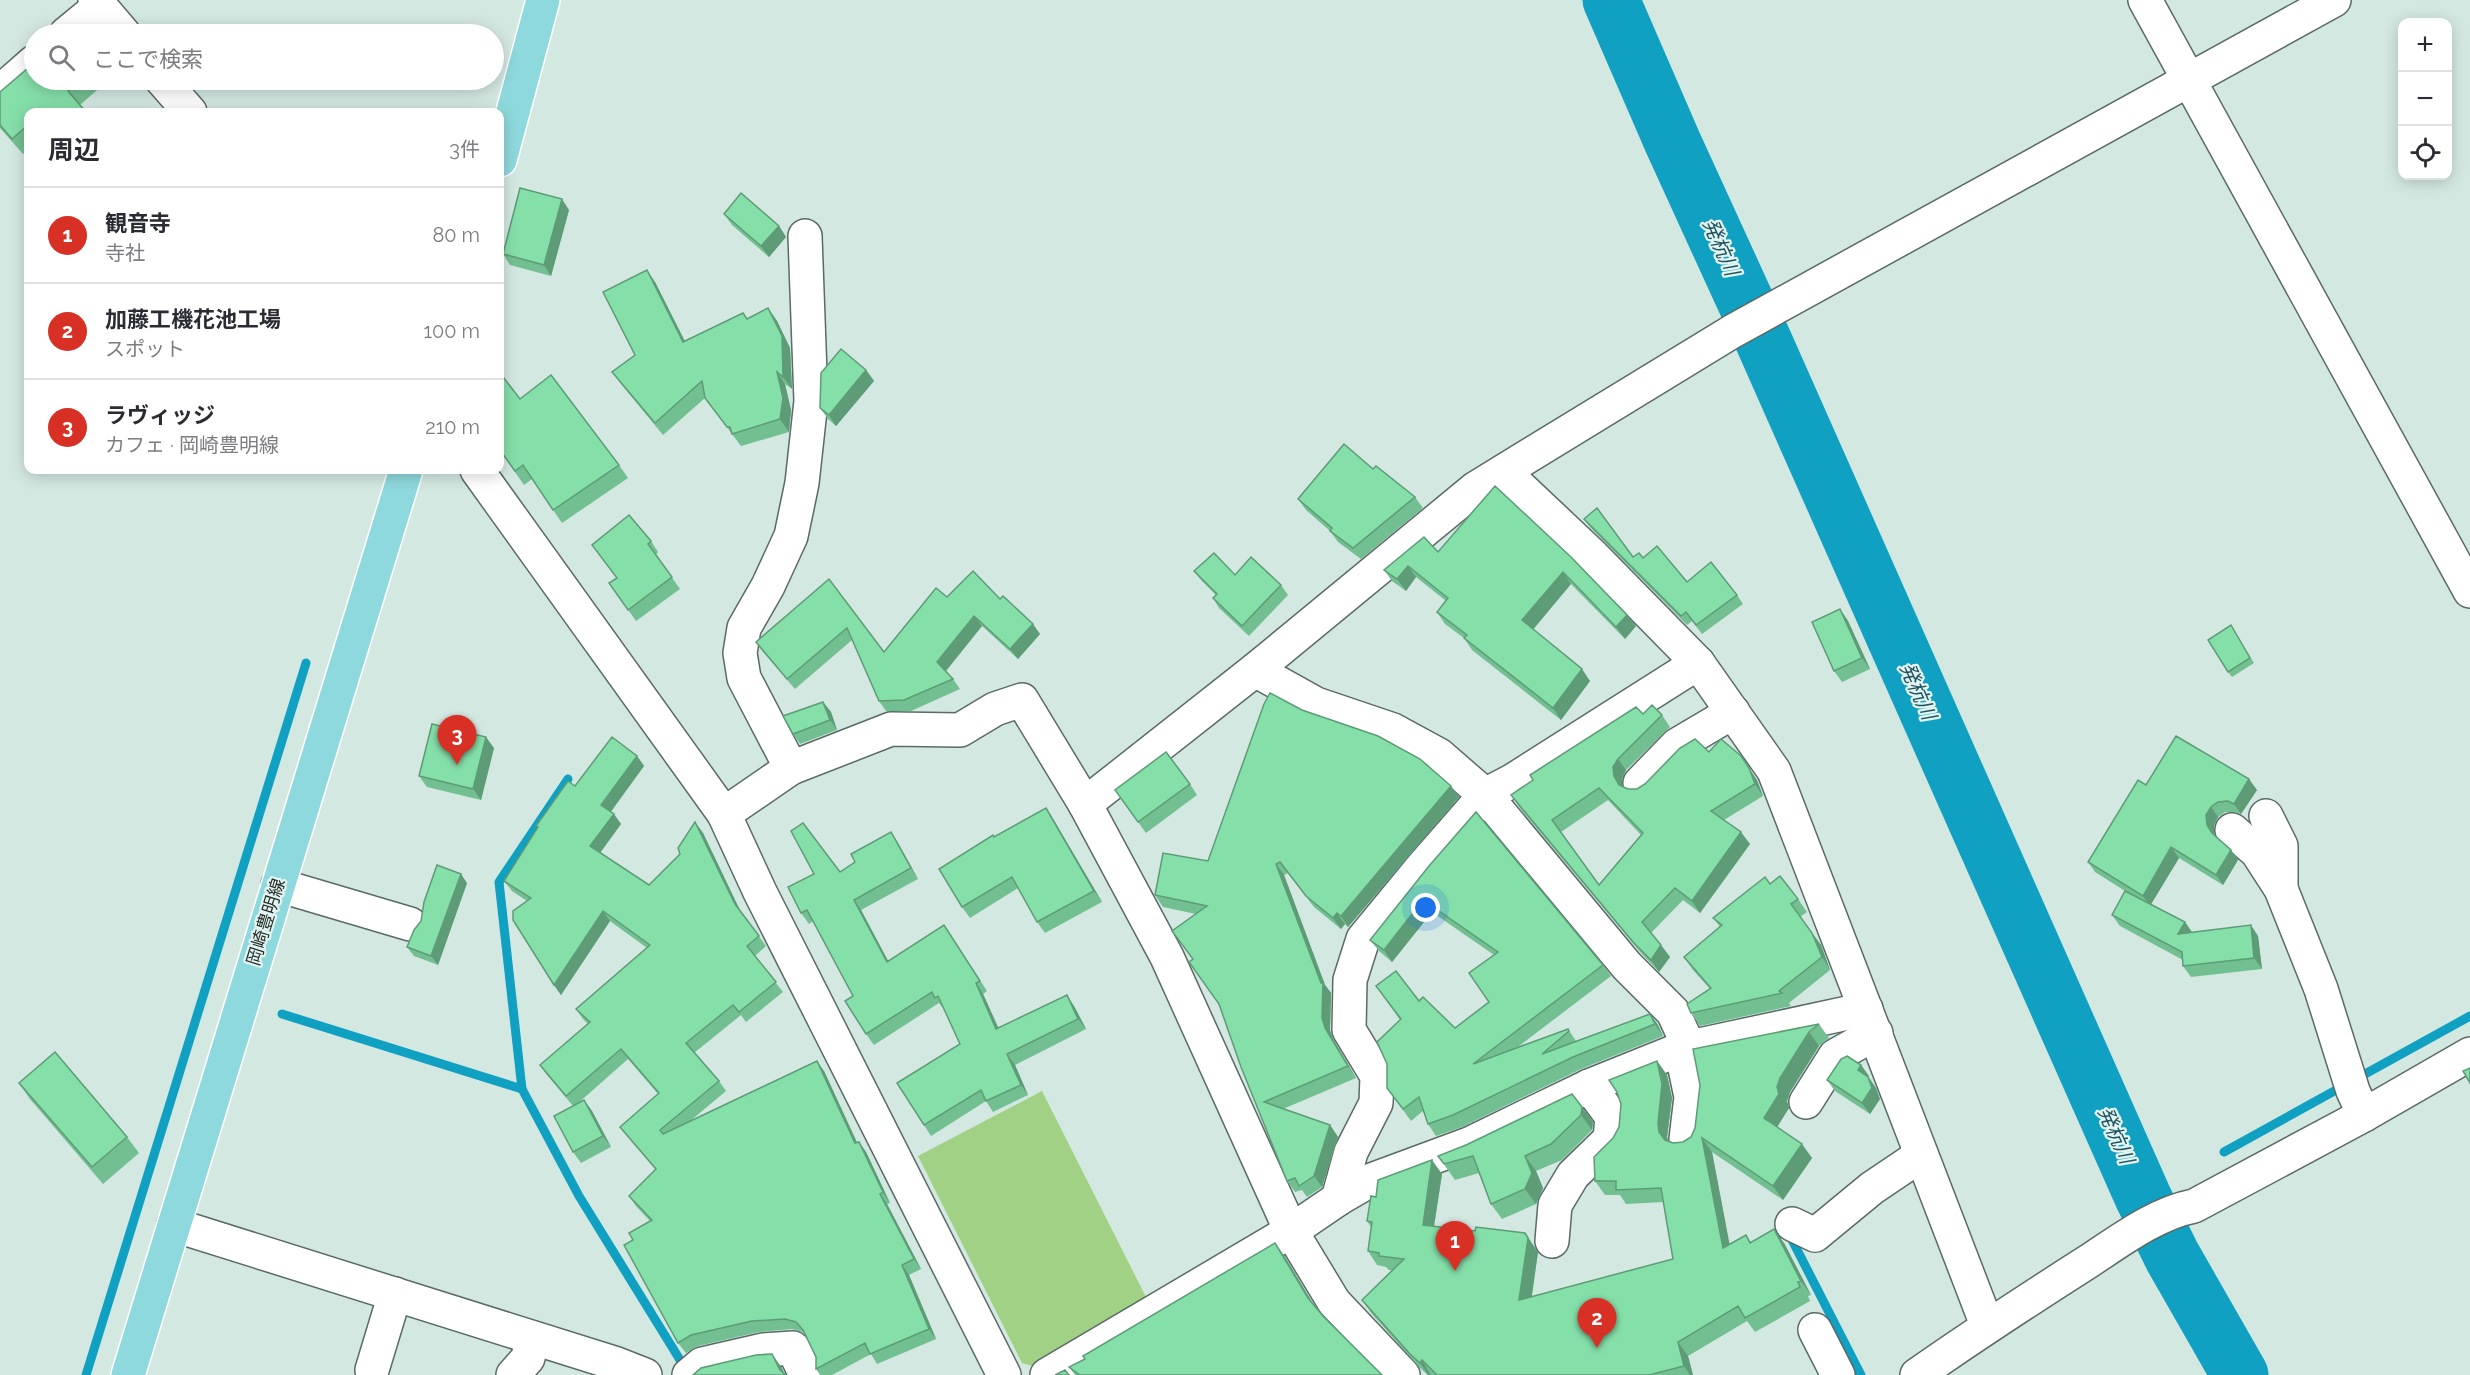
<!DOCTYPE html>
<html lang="ja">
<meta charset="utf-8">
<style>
:root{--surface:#fff;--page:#f2f2f3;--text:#2b2b33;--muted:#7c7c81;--line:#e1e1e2;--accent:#d93025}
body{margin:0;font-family:Raleway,"Noto Sans JP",sans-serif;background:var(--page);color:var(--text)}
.controls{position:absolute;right:18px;top:18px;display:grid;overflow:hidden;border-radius:12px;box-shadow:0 3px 15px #0003}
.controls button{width:54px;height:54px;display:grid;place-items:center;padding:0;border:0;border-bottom:2px solid var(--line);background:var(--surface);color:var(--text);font:30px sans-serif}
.you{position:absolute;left:1426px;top:908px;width:21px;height:21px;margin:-15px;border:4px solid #fff;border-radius:50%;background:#1a73e8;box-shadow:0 0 0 9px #1a73e833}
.badge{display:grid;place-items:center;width:39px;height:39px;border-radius:50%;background:var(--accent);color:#fff;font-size:20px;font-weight:700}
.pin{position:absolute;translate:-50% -50px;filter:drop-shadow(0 2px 3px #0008)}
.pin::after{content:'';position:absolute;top:32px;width:21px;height:18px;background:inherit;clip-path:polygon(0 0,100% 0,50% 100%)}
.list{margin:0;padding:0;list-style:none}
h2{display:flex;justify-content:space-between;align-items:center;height:78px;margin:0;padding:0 24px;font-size:26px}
h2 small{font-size:20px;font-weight:400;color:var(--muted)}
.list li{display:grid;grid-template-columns:39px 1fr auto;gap:18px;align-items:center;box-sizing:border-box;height:96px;padding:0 24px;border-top:2px solid var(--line)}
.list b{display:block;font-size:22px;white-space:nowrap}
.list p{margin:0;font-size:20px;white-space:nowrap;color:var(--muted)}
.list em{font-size:20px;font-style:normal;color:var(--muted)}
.icon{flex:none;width:33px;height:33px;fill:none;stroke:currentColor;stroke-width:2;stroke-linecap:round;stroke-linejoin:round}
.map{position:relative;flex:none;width:2470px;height:1375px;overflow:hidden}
.search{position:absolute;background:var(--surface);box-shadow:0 3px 15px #0003;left:24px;top:24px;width:480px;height:66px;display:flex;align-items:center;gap:15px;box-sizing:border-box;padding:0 21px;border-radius:33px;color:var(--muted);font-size:22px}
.panel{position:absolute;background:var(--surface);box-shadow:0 3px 15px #0003;left:24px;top:108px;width:480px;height:366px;border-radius:12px}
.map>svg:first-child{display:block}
.green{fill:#a0d184}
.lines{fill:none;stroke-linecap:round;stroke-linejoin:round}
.stream{stroke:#0fa0c2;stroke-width:9}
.river{stroke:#0fa0c2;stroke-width:57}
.minor-casing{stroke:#5a6a66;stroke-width:36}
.major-casing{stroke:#fff;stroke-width:36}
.minor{stroke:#fff;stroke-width:33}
.major{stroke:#8ed9dd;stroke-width:33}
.wall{fill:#72c091;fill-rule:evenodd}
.shaded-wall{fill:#5d9c76}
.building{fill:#85dfa9;stroke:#5d9c76;stroke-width:1.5;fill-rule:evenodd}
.labels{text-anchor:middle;stroke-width:4.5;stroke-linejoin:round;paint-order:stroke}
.street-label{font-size:18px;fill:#272e2c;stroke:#e2f5f0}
.water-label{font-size:20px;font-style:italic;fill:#205362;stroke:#e2f5f0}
</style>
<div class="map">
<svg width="2470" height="1375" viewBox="0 0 2470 1375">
<rect width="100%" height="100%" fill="#d4e8e2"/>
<polygon class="green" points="1042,1091 1149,1303 1039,1368 1022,1363 918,1156"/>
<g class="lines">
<g class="stream">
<polyline points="568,779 499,882 522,1089 579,1196 685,1368"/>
<polyline points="282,1014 522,1089"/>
<polyline points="2224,1152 2470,1016"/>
<polyline points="2143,1197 2146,1196"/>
<polyline points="1767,1238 1788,1232 1861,1375"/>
<polyline points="86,1375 306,663"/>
</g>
<polyline class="river" points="1611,0 1673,143 1764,342 2143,1197 2172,1256 2240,1375"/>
<defs>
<g id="minor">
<polyline points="95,0 124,34"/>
<polyline points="2145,0 2470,591"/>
<polyline points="66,34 100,6"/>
<polyline points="162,80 190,112"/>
<polyline points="0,92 34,62"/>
<polyline points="477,470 724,814 760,892 1004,1375"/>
<polyline points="1504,472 1592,555 1698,663 1774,771 1987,1325"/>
<polyline points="1255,670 1316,704 1393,730 1439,755 1485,795 1627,966 1673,1012 1689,1047"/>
<polyline points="791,768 744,678 740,653 744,628 768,586 791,536 802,483 811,401 805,236"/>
<polyline points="1640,783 1677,745 1733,712"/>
<polyline points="1085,804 1255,670 1476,488 1733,331 2334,0"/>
<polyline points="724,814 791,768 891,729 960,730 995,709 1022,700 1085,804 1167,957 1291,1231 1334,1302 1403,1375"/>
<polyline points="2266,816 2281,846 2281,889"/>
<polyline points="2232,830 2257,852 2281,889 2321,989 2353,1091 2364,1115"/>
<polyline points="278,885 410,924"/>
<polyline points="1681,1049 1691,1097 1686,1139"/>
<polyline points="1806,1102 1835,1056 1876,1033"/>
<polyline points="1338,1199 1351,1152 1376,1103 1377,1076 1349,1030 1350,980 1363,939 1423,866 1485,795 1512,781 1698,663"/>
<polyline points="1792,1224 1815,1235 1872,1188 1921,1155"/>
<polyline points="174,1225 617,1364 645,1375"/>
<polyline points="1552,1241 1555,1205 1573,1175 1610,1139 1612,1117 1589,1086"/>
<polyline points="1815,1330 1838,1375"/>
<polyline points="372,1370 395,1294"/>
<polyline points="513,1375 528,1358 532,1338"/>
<polyline points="689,1375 702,1364 763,1350 793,1348 806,1375"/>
<polyline points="1047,1375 1291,1231 1338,1199 1369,1181 1469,1144 1589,1086 1681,1049 1866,1009"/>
<path d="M1917,1375C1974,1335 2031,1298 2089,1261C2121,1240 2157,1213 2194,1206L2364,1115L2470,1054"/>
</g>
<g id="major">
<polyline points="500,160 543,0"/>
<polyline points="128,1375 406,470"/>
</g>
</defs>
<use href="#minor" class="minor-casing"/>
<use href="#major" class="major-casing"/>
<use href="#minor" class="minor"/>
<use href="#major" class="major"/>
</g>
<g class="wall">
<polygon points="34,80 101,80 104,84 80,105 28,112 28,149 23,154 0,128 0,92"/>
<polygon points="569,210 551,276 510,265 503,254"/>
<polygon points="724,214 779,226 786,237 769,257 732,225"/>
<polygon points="655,282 685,341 743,313 747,319 768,308 777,321 790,348 792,389 785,384 791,410 789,432 741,446 705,398 663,435 621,384 612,372 635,355"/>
<polygon points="866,370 874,381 836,426 828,419 820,408"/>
<polygon points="520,399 619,465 628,478 562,523 532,479 524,485 500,451"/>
<polygon points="1373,469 1415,497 1423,508 1361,559 1338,542 1330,531 1306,510 1298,499"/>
<polygon points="1495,486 1636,626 1625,639 1571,584 1533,629 1590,681 1561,720 1472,650 1464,638 1445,624 1437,612 1446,601 1416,577 1406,591 1392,581 1384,570 1438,552"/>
<polygon points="1584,519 1633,557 1643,558 1687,582 1737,595 1743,604 1702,634 1692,621 1687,625 1590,527"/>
<polygon points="651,541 658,552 656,555 680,589 636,621 609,583 617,578 592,545"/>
<polygon points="1194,571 1235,575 1281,585 1288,595 1249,636 1219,608 1213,598 1216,595 1201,580"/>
<polygon points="829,579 884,652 947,597 1000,599 1040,634 1018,659 982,626 946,671 953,679 960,689 911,711 886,711 879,701 852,640 795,689 763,652 756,642"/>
<polygon points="1840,609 1848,621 1870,669 1842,682 1834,671"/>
<polygon points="2231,625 2254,663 2232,677 2228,672"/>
<polygon points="823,702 831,712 837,730 800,744 793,734"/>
<polygon points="1302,710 1451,786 1459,797 1348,927 1345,924 1341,929 1314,907 1288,873 1284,875 1325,985 1331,993 1330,1030 1333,1039 1356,1078 1283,1109 1330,1125 1338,1137 1322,1187 1307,1197 1302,1190 1295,1192 1287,1181 1219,1005 1193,959 1196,914 1163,907 1155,895 1208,861"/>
<path d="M1643,714L1662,715L1670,727L1626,770L1622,779V786L1628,789H1637L1709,752L1757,780L1763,796L1724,820L1750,844L1700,913L1683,900L1651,933L1670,957L1659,972L1641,953L1519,807L1511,795ZM1608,800L1641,835L1599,885L1561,832Z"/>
<polygon points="494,748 481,800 427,787 419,776"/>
<polygon points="637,756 644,766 611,812 621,824 600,853 649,885 680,854 695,822 703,833 741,912 766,946 755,956 783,992 746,1022 741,1015 694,1053 719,1081 726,1091 689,1122 824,1071 857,1142 859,1142 866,1152 890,1203 887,1204 921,1269 909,1275 936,1339 877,1364 871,1354 832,1375 820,1375 816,1369 816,1357 805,1335 803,1332 792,1329 759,1332 698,1346 686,1353 678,1343 633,1240 650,1221 636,1206 629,1196 656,1170 628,1137 620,1127 658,1094 628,1059 576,1105 584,1100 592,1111 611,1147 581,1163 573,1152 573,1106 547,1075 540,1065 588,1024 583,1019 576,1009 647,948 610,921 561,995 554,985 527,901 512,891 504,881 538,828 536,826 575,786"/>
<polygon points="1190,784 1197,795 1146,833 1115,790"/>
<polygon points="2146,785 2257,790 2241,814 2235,812 2225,812 2218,817 2214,826 2214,835 2231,850 2238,860 2223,885 2179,858 2151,904 2185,922 2192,932 2258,936 2262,969 2191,977 2183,966 2183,960 2120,926 2112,915 2125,891 2095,872 2088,862"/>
<polygon points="1053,819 1102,902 1045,933 1037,922 1018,888 970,918 962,907 994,837"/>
<polygon points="891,832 898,843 918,879 861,910 888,961 951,935 987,991 983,994 998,1028 1074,1006 1086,1029 1015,1065 1028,1095 993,1112 986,1101 931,1136 924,1125 960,1044 944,1008 943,1008 939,1003 874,1045 866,1034 853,996 813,921 809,924 801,913 814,874 840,872 855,862"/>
<polygon points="1429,866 1603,965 1611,976 1519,1046 1568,1029 1576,1041 1650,1014 1658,1025 1663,1036 1581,1069 1462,1127 1436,1136 1428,1124 1423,1111 1411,1121 1387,1088 1400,1020 1376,986 1455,1028 1489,1002 1494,955 1432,912 1392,962 1379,951 1370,940"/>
<polygon points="467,883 438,965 414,956 407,947 421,921"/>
<polygon points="1770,884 1798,899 1807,912 1800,917 1821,945 1830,970 1789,1003 1791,1006 1700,1026 1691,1013 1710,989 1693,970 1684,957 1720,927 1713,918"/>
<polygon points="1819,1024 1829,1038 1819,1046 1790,1092 1787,1101 1789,1108 1777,1127 1812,1158 1783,1200 1712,1152 1729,1244 1746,1235 1751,1242 1784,1243 1811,1295 1808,1296 1810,1301 1755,1332 1747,1321 1688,1356 1693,1375 1428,1375 1420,1368 1372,1314 1362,1300 1392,1270 1389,1270 1386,1267 1377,1265 1368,1251 1371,1227 1367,1221 1376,1197 1442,1174 1434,1226 1538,1252 1532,1296 1673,1259 1664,1202 1626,1204 1620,1195 1605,1195 1595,1181 1613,1138 1657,1061 1667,1075 1672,1098 1667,1137 1668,1141 1673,1143 1683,1142 1691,1137"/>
<polygon points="1861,1065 1876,1088 1880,1099 1870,1114 1835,1091 1827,1080"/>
<polygon points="19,1083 127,1137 139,1153 103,1184 30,1099"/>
<polygon points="1572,1094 1593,1122 1592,1130 1562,1160 1536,1171 1543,1188 1536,1204 1502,1219 1491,1204 1479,1173 1455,1180 1438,1156 1466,1145"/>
<polygon points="1285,1257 1313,1304 1323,1316 1382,1375 1075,1375 1069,1367"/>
</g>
<g class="shaded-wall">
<polygon points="562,199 569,210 551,276 544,265"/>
<polygon points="779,226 786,237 769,257 761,246"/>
<polygon points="647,270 655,282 691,354 683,342"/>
<polygon points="768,308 777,321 790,348 792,389 783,377"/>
<polygon points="866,370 874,381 836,426 829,415"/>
<polygon points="777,372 785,384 791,410 789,432 780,419"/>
<polygon points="1408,566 1416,577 1406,591 1397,579"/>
<polygon points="1563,572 1571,584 1531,632 1522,620"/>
<polygon points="1840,609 1848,621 1870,669 1862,658"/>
<polygon points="1627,615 1636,626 1625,639 1616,627"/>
<polygon points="974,616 982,626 945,672 937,662"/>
<polygon points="1033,624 1040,634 1018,659 1010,649"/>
<polygon points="1582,669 1590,681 1561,720 1553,708"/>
<polygon points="823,702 831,712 837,730 830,720"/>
<polygon points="486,737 494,748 481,800 473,789"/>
<polygon points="637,756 644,766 608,815 601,805"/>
<polygon points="1618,759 1626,770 1622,779 1622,788 1627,797 1614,776 1613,767"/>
<polygon points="1749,768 1757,780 1763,796 1755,784"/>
<polygon points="2249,779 2257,790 2241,814 2234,804"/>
<polygon points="1451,786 1459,797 1348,927 1341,916"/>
<polygon points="2211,807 2218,817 2214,826 2214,835 2219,844 2207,825 2206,815"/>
<polygon points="1046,808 1053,819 1102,902 1094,891"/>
<polygon points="614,814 621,824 597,857 590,846"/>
<polygon points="695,822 703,833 742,915 735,904"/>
<polygon points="891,832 898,843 918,879 911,868"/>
<polygon points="1741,832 1750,844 1700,913 1692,901"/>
<polygon points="2171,847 2179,858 2150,906 2143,896"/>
<polygon points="2231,850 2238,860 2223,885 2216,875"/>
<polygon points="1276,864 1284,875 1325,985 1331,993 1330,1030 1333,1039 1356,1078 1348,1066 1325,1028 1322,1018 1321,983"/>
<polygon points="461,874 467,883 438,965 431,956"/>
<polygon points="854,900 861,910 894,972 887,962"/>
<polygon points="1423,900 1432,912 1392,962 1384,950"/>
<polygon points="603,911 610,921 561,995 554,985"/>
<polygon points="1337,913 1345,924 1341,929 1333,918"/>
<polygon points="2185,922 2193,934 2178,934"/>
<polygon points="2251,925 2258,936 2262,969 2254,958"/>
<polygon points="1812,933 1821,945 1830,970 1822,957"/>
<polygon points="1661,945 1670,957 1659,972 1651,960"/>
<polygon points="976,983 983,994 1004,1040 996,1029"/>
<polygon points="1067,995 1074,1006 1086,1029 1078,1019"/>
<polygon points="1650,1014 1658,1025 1663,1036 1655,1024"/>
<polygon points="1809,1032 1819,1046 1790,1092 1787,1101 1789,1108 1774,1132 1764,1118 1780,1078"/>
<polygon points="1007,1054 1015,1065 1028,1095 1021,1085"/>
<polygon points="817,1061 824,1071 862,1154 855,1143"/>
<polygon points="1657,1061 1667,1075 1672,1098 1667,1137 1669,1146 1659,1132 1658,1123"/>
<polygon points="1861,1065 1869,1076 1865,1081 1858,1070"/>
<polygon points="1868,1077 1876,1088 1880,1099 1870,1114 1862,1103"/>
<polygon points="584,1100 592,1111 611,1147 603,1136"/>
<polygon points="1582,1107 1593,1122 1592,1130 1581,1115"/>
<polygon points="1330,1125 1338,1137 1322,1187 1314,1176"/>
<polygon points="1702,1138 1712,1152 1733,1262 1723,1248"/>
<polygon points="859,1142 866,1152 890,1203 883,1192"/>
<polygon points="1802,1144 1812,1158 1783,1200 1773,1186"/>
<polygon points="1525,1156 1536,1171 1543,1188 1536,1204 1525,1189"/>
<polygon points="1432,1160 1442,1174 1432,1239 1423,1225"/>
<polygon points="880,1194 887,1204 921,1269 914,1259"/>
<polygon points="1774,1229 1784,1243 1811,1295 1801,1281"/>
<polygon points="1525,1233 1538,1252 1529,1314 1519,1300"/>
<polygon points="1275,1243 1285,1257 1318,1312 1308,1298"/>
<polygon points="902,1265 909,1275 936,1339 929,1329"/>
<polygon points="1678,1342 1688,1356 1693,1375 1690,1375 1684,1366"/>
<polygon points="772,1354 782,1368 785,1375 780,1370"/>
<polygon points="1422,1360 1431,1375 1428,1375 1420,1363"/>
</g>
<g class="building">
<polygon points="34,63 34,80 82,80 68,91 86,112 28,112 28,125 12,139 0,125 0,92"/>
<polygon points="520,188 562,199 544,265 503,254"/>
<polygon points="741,193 779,226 761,246 724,214"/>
<polygon points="647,270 683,342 743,313 747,319 768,308 782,336 783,377 777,372 783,398 780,419 732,434 730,427 727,427 705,398 702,381 655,423 612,372 635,355 603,292"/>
<polygon points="841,349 866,370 829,415 820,408 821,373"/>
<polygon points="551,375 619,465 553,510 523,465 515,471 500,450 500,381 504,378 520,399"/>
<polygon points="1344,444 1373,469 1376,466 1415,497 1353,548 1330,531 1332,528 1298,499"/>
<polygon points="1495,486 1571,557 1627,615 1616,627 1563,572 1522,620 1582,669 1553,708 1464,638 1467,635 1437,612 1448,598 1408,566 1397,579 1384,570 1424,537 1438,552"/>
<polygon points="1597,508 1633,557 1639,553 1643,558 1657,546 1687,582 1711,562 1737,595 1696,625 1686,612 1681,616 1584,519"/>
<polygon points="629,515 651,541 648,544 672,577 628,610 609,583 617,578 592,545"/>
<polygon points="1214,553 1235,575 1251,557 1281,585 1242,626 1213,598 1217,594 1194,571"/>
<polygon points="973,571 1000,599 1003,596 1033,624 1010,649 974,616 937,662 953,679 904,700 879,701 847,628 787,679 756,642 829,579 884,652 936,588 947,597"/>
<polygon points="1840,609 1862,658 1834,671 1812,622"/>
<polygon points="2231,625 2250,658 2228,672 2208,640"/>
<polygon points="1270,693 1302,710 1378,736 1420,759 1451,786 1341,916 1337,913 1333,918 1306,896 1280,862 1276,864 1321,983 1323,982 1322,1018 1325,1028 1348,1066 1264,1102 1330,1125 1314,1176 1299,1186 1295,1178 1287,1181 1241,1067 1219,1004 1189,962 1193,959 1172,931 1207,906 1155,895 1163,853 1208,861 1264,704"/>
<polygon points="823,702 830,720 793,734 783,716"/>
<path d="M1652,705L1662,715L1618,759L1613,767L1614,776L1619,785L1628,789H1637L1645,784L1680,748L1695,739L1709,752L1721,739L1741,756L1749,768L1755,784L1711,811L1741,832L1692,901L1675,888L1642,922L1661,945L1651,960L1633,942L1511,795L1533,780L1530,775L1636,707L1643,714ZM1599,788L1643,833L1599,885L1552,820Z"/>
<polygon points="432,724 486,737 473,789 419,776"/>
<polygon points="2176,736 2249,779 2234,804 2228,801 2218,802 2211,807 2206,815 2207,825 2212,833 2231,850 2216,875 2171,847 2143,896 2088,862 2138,780 2146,785"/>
<polygon points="612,737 637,756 601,805 614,814 590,846 649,885 680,854 678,848 695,822 735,904 759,936 747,946 776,982 739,1012 733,1005 686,1043 719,1081 660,1130 663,1134 817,1061 855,1143 859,1142 883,1192 880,1194 914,1259 902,1265 929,1329 870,1354 865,1343 816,1369 816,1357 803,1330 796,1322 785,1319 752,1321 691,1335 678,1343 624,1245 633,1240 629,1233 652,1220 629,1196 656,1169 620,1127 659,1093 621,1049 566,1096 540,1065 590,1022 576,1009 650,945 603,911 554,985 513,920 513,911 531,898 504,881 538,827 536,826 568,781 575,786"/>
<polygon points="1166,752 1190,784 1138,822 1115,790"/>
<polygon points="1046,808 1094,891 1037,922 1012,877 962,907 939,869 993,835 994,837"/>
<polygon points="1476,812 1603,965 1473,1064 1568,1029 1569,1031 1542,1054 1650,1014 1655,1024 1573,1057 1453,1115 1428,1124 1419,1097 1403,1109 1387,1088 1387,1064 1377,1042 1401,1019 1376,986 1396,971 1419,1001 1423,997 1455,1028 1489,1002 1469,973 1498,952 1423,900 1384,950 1370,940 1429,866"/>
<polygon points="803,823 840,872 855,862 851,854 891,832 911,868 854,900 887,962 944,925 980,981 976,983 996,1029 1067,995 1078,1019 1007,1054 1021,1085 986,1101 981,1090 924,1125 897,1083 960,1044 938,996 935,998 932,992 866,1034 845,1001 853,996 807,910 801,913 788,887 814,874 791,831"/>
<polygon points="437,865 461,874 431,956 407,947 414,930 421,921 424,902"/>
<polygon points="1780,876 1798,899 1791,904 1812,933 1822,957 1779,991 1782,993 1691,1013 1687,1004 1711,988 1684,957 1722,925 1713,918 1765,877 1770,884"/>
<polygon points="2125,891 2185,922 2178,934 2251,925 2254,958 2183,966 2182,952 2112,915"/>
<polygon points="1819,1024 1809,1032 1780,1078 1777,1087 1779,1094 1764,1118 1802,1144 1773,1186 1702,1138 1723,1248 1746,1235 1750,1243 1774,1229 1801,1281 1798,1282 1800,1287 1745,1318 1738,1306 1678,1342 1684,1366 1649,1375 1437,1375 1422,1360 1420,1363 1410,1354 1362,1300 1404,1259 1379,1256 1379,1253 1368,1251 1372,1222 1367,1221 1371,1196 1376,1197 1378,1180 1432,1160 1423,1225 1475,1231 1476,1227 1525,1233 1528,1238 1519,1300 1673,1259 1661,1188 1616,1190 1616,1181 1595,1181 1594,1157 1613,1138 1619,1127 1621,1104 1617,1092 1609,1080 1657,1061 1662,1084 1658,1123 1659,1132 1665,1140 1673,1143 1683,1142 1691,1137 1695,1128 1700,1085 1693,1049"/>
<polygon points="55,1052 127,1137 92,1167 19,1083"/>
<polygon points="1847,1056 1861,1065 1858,1070 1868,1077 1872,1088 1862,1103 1827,1080 1841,1059"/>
<polygon points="2470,1068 2470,1083 2463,1071"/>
<polygon points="1572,1094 1582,1107 1581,1115 1551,1144 1525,1156 1532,1173 1525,1189 1491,1204 1473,1156 1444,1164 1438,1156 1466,1145"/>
<polygon points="584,1100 603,1136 573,1152 554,1116"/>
<polygon points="1275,1243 1308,1298 1323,1316 1382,1375 1080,1375 1069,1367 1085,1359 1083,1356"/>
<polygon points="772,1354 780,1370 786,1375 693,1375 701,1368 756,1355"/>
<polygon points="1065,1370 1069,1375 1055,1375"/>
</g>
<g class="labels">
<g class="street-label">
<text transform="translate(266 922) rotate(-73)" y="6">岡崎豊明線</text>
</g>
<g class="water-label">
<text transform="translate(1721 247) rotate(66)" y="7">発杭川</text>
<text transform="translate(1918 691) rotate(66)" y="7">発杭川</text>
<text transform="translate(2116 1135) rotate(66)" y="7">発杭川</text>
</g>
</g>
</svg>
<div class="controls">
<button>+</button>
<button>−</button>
<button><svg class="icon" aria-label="locate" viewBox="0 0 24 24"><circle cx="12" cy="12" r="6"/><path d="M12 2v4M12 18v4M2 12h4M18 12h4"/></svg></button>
</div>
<div class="you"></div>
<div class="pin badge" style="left:1455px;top:1271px">1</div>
<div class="pin badge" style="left:1597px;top:1348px">2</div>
<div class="pin badge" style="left:457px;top:765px">3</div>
<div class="search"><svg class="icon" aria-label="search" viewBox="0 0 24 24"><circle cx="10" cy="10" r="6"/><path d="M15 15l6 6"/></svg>ここで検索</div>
<section class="panel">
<h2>周辺<small>3件</small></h2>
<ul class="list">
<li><span class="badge">1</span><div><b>観音寺</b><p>寺社</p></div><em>80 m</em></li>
<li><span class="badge">2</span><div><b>加藤工機花池工場</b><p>スポット</p></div><em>100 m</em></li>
<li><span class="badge">3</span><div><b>ラヴィッジ</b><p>カフェ · 岡崎豊明線</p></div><em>210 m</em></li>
</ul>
</section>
</div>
